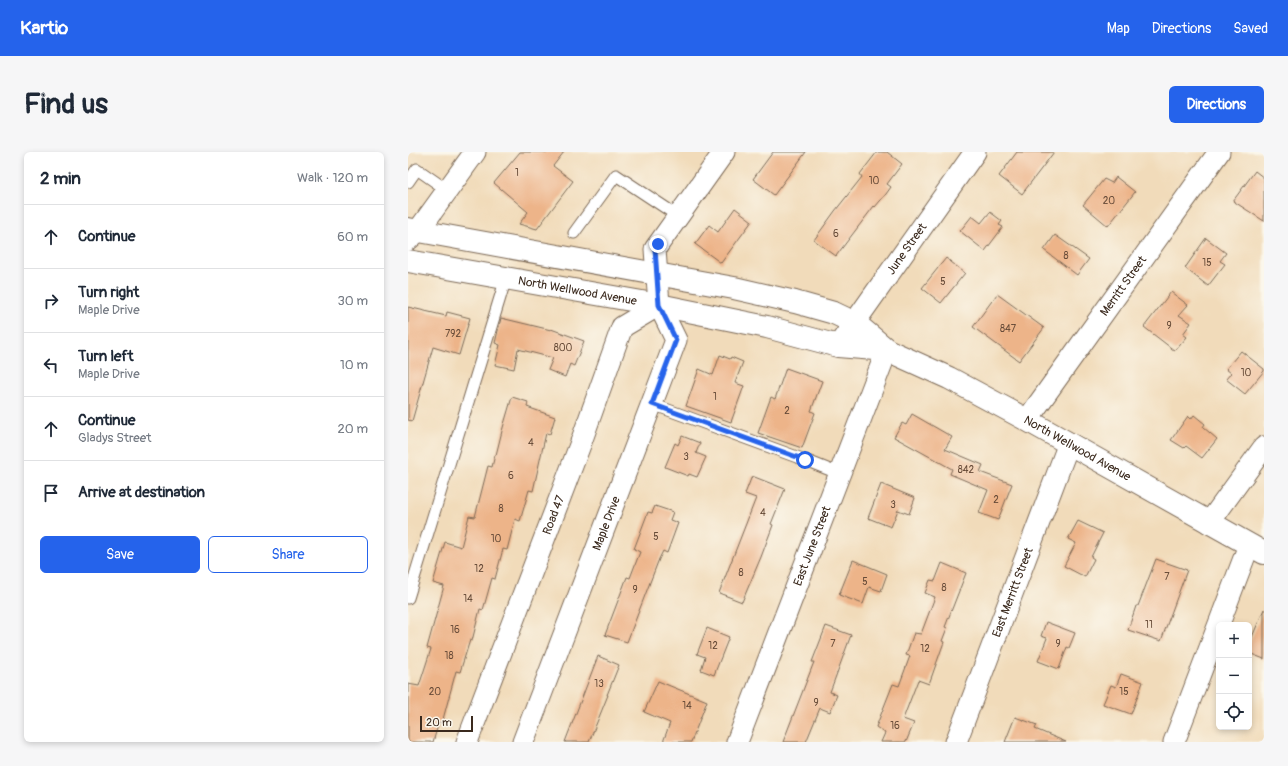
<!DOCTYPE html>
<meta charset="utf-8">
<style>
:root{--surface:#fff;--page:#f6f6f7;--text:#1f2937;--muted:#747a83;--line:#e0e1e3;--accent:#2563eb}
body{margin:0;font-family:Pangolin,sans-serif;background:var(--page);color:var(--text)}
.controls{position:absolute;right:12px;bottom:12px;display:grid;overflow:hidden;border-radius:6px;box-shadow:0 2px 6px #0003}
.controls button{width:36px;height:36px;display:grid;place-items:center;padding:0;border:0;border-bottom:1px solid var(--line);background:var(--surface);color:var(--text);font:20px sans-serif}
.scale{position:absolute;left:12px;bottom:10px;width:53px;box-sizing:border-box;padding-left:4px;border:2px solid #3b2a1e;border-top:0;font-size:11px;line-height:14px;white-space:nowrap;color:#3b2a1e;-webkit-text-stroke:3px #fbf7ec;paint-order:stroke}
.stop{position:absolute;width:12px;height:12px;margin:-9px;border:3px solid #2563eb;border-radius:50%;background:#fff}
.stop.end{background:#2563eb;border-color:#fff;box-shadow:0 1px 4px #0008}
.list{margin:0;padding:0;list-style:none}
h2{display:flex;justify-content:space-between;align-items:center;height:52px;margin:0;padding:0 16px;font-size:17px}
h2 small{font-size:13px;font-weight:400;color:var(--muted)}
.list li{display:grid;grid-template-columns:26px 1fr auto;gap:12px;align-items:center;box-sizing:border-box;height:64px;padding:0 16px;border-top:1px solid var(--line)}
.list b{display:block;font-size:15px;white-space:nowrap}
.list p{margin:0;font-size:13px;white-space:nowrap;color:var(--muted)}
.list em{font-size:13px;font-style:normal;color:var(--muted)}
.actions{display:flex;gap:8px;padding:12px 16px}
.actions a{flex:1;padding:9px 0;border:1px solid var(--accent);border-radius:6px;text-align:center;font-size:14px;color:var(--accent)}
.actions .main{background:var(--accent);color:#fff}
.icon{flex:none;width:22px;height:22px;fill:none;stroke:currentColor;stroke-width:2;stroke-linecap:round;stroke-linejoin:round}
.map{position:relative;flex:none;width:856px;height:590px;overflow:hidden;border-radius:6px}
header{display:flex;align-items:center;gap:24px;box-sizing:border-box;height:56px;padding:0 20px;background:var(--accent);color:#fff}
header strong{font-size:19px}
nav{display:flex;gap:22px;margin-inline-start:auto;font-size:14px}
.intro{display:flex;align-items:center;justify-content:space-between;box-sizing:border-box;height:96px;padding:0 24px}
h1{margin:0;font-size:28px}
.button{padding:10px 18px;border-radius:6px;background:var(--accent);color:#fff;font-size:14px;font-weight:700}
main{display:flex;gap:24px;padding:0 24px}
aside{flex:1;background:var(--surface);border-radius:6px;box-shadow:0 2px 6px #0003}
.map>svg:first-child{display:block}
.building{fill:#edb489}
.lines{fill:none;stroke-linecap:round;stroke-linejoin:round}
.service-casing{stroke:#7b6855;stroke-width:13}
.minor-casing{stroke:#7b6855;stroke-width:23}
.secondary-casing{stroke:#7b6855;stroke-width:24}
.service{stroke:#fff;stroke-width:11}
.minor{stroke:#fff;stroke-width:21}
.secondary{stroke:#fff;stroke-width:22}
.route{stroke:#2563eb;stroke-width:5}
.labels{text-anchor:middle;stroke-width:3.5;stroke-linejoin:round;paint-order:stroke}
.number-label{font-size:10px;fill:#684c39}
.street-label{font-size:12px;fill:#3b2a1e;stroke:#fbf7ec}
</style>
<header>
<strong>Kartio</strong>
<nav><a>Map</a><a>Directions</a><a>Saved</a></nav>
</header>
<div class="intro"><h1>Find us</h1><a class="button">Directions</a></div>
<main>
<aside>
<h2>2 min<small>Walk · 120 m</small></h2>
<ul class="list">
<li><svg class="icon" aria-label="ahead" viewBox="0 0 24 24"><path d="M12 20V5M6 11l6-6 6 6"/></svg><div><b>Continue</b></div><em>60 m</em></li>
<li><svg class="icon" aria-label="right" viewBox="0 0 24 24"><path d="M7 20v-9h11M14 6l5 5-5 5"/></svg><div><b>Turn right</b><p>Maple Drive</p></div><em>30 m</em></li>
<li><svg class="icon" aria-label="left" viewBox="0 0 24 24"><path d="M17 20v-9H6M10 6l-5 5 5 5"/></svg><div><b>Turn left</b><p>Maple Drive</p></div><em>10 m</em></li>
<li><svg class="icon" aria-label="ahead" viewBox="0 0 24 24"><path d="M12 20V5M6 11l6-6 6 6"/></svg><div><b>Continue</b><p>Gladys Street</p></div><em>20 m</em></li>
<li><svg class="icon" aria-label="arrive" viewBox="0 0 24 24"><path d="M6 21V4h12l-3 4 3 4H6"/></svg><div><b>Arrive at destination</b></div></li>
</ul>
<div class="actions"><a class="main">Save</a><a>Share</a></div>
</aside>
<div class="map">
<svg width="856" height="590" viewBox="0 0 856 590">
<rect width="100%" height="100%" fill="#fbf7ec"/>
<filter id="ink" filterUnits="userSpaceOnUse"><feTurbulence type="fractalNoise" baseFrequency=".025" numOctaves="2"/><feDisplacementMap in="SourceGraphic" scale="8" xChannelSelector="R" yChannelSelector="G"/><feConvolveMatrix kernelMatrix="1 2 1 2 8 2 1 2 1" color-interpolation-filters="sRGB"/></filter>
<filter id="wash" filterUnits="userSpaceOnUse"><feTurbulence type="fractalNoise" baseFrequency=".012" numOctaves="4" result="noise"/><feDisplacementMap in="SourceGraphic" scale="16" xChannelSelector="R" yChannelSelector="G"/><feGaussianBlur stdDeviation="0.9" result="paint"/><feColorMatrix in="noise" values="0 0 0 0 0 0 0 0 0 0 0 0 0 0 0 0 0 1.4 0 .05"/><feComposite in="paint" operator="in"/></filter>
<g filter="url(#wash)">
<rect width="100%" height="100%" fill="#f1dbba"/>
<g id="blocks">
<g class="building">
<polygon points="112,0 156,0 145,14 165,29 129,77 111,72 120,60 86,31"/>
<polygon points="365,0 398,0 366,43 345,27"/>
<polygon points="469,0 479,0 494,12 479,32 483,35 478,42 467,55 466,54 428,104 406,88 427,59 454,25 452,22"/>
<polygon points="609,0 646,0 614,42 591,24"/>
<polygon points="847,19 856,26 856,69 825,49"/>
<polygon points="708,25 727,40 700,74 675,53 696,27 704,31"/>
<polygon points="327,56 344,69 313,111 287,92 301,73 310,80"/>
<polygon points="582,60 594,69 591,73 595,75 577,99 552,79 564,64 573,71"/>
<polygon points="647,83 681,107 669,123 636,98"/>
<polygon points="798,86 818,101 812,109 817,112 800,134 777,116"/>
<polygon points="538,106 557,121 533,151 514,136"/>
<polygon points="763,140 780,153 771,163 783,171 775,182 779,185 767,199 736,175"/>
<polygon points="589,142 636,176 611,209 565,175"/>
<polygon points="0,155 38,164 39,160 62,166 51,203 25,195 4,269 0,268"/>
<polygon points="93,166 143,178 143,177 176,189 166,214 162,212 157,225 140,218 145,206 110,197 106,217 87,213 92,193 87,191"/>
<polygon points="833,199 856,217 856,219 837,242 818,227 823,221 818,217"/>
<polygon points="312,203 322,207 323,205 335,210 327,231 336,234 323,270 278,254 291,217 305,223"/>
<polygon points="378,216 414,229 403,259 407,261 394,296 350,281 363,245 367,247"/>
<polygon points="104,245 120,250 119,255 147,265 142,282 138,281 125,339 121,338 112,369 107,367 99,398 95,397 87,427 84,426 75,458 72,457 64,489 62,488 52,520 48,519 34,571 31,570 25,590 0,590 0,532 11,534 23,497 19,496 36,434 25,431 37,390 53,395 61,364 67,365 80,314 84,315 87,303 88,303 94,279"/>
<polygon points="504,262 544,285 537,297 575,313 572,320 604,332 590,368 571,361 580,338 542,322 544,317 486,285 494,271 498,273"/>
<polygon points="786,263 797,272 795,275 809,287 794,306 778,294 776,296 763,288 780,264 783,267"/>
<polygon points="274,284 292,291 288,301 298,305 289,325 281,322 280,324 257,315 267,291 270,293"/>
<polygon points="344,324 377,337 363,372 365,373 353,405 334,450 311,441 348,346 337,342"/>
<polygon points="473,332 507,346 501,362 490,358 483,375 460,366"/>
<polygon points="247,354 265,360 262,368 270,371 259,401 255,399 251,407 219,490 197,483 219,425 222,426 232,400 226,397 240,360 244,361"/>
<polygon points="670,369 695,381 683,405 686,407 677,425 656,414 668,391 660,387"/>
<polygon points="748,407 779,418 753,489 720,478 728,454 730,454"/>
<polygon points="445,408 479,422 473,439 461,435 455,452 431,443"/>
<polygon points="534,411 558,421 537,475 539,476 534,489 536,490 521,532 510,528 495,567 506,571 498,590 473,590 477,581 468,575 485,532 491,534 502,504 498,503 506,481 513,482 527,445 517,441 522,428 527,429"/>
<polygon points="856,457 856,507 841,501 841,492"/>
<polygon points="638,470 667,481 661,496 659,495 651,517 630,509 639,486 633,484"/>
<polygon points="418,474 443,483 422,540 429,543 422,560 412,556 398,590 375,590 406,510 404,510"/>
<polygon points="299,476 321,485 306,523 293,518 297,505 289,502"/>
<polygon points="190,504 211,513 199,543 200,543 181,590 157,590"/>
<polygon points="713,522 735,530 723,562 695,552 703,533 708,535"/>
<polygon points="250,529 299,549 283,590 255,590 262,571 236,560"/>
<polygon points="607,565 629,573 627,577 658,590 597,590"/>
</g>
</g>
</g>
<g filter="url(#ink)">
<use href="#blocks" fill-opacity="0" stroke="#7b6855" stroke-width="1"/>
<g class="lines">
<defs>
<g id="service">
<polyline points="0,30 9,17 39,38"/>
<polyline points="166,81 208,23 270,64"/>
<polyline points="244,252 397,308 432,322"/>
<polyline points="0,446 98,126"/>
</g>
<g id="minor">
<polyline points="0,88 10,79 67,0"/>
<path id="s1" d="M430,194L567,0"/>
<path id="s2" d="M619,268L811,0"/>
<polyline points="801,371 856,295"/>
<path id="s3" d="M59,590L172,293L214,175L251,153"/>
<path id="s4" d="M115,590L268,188L251,153L247,97L316,0"/>
<path id="s5" d="M329,590L479,198"/>
<path id="s6" d="M548,590L661,291"/>
<polyline points="766,590 841,393"/>
</g>
<g id="secondary">
<path id="s7" d="M0,77L326,136L387,150L426,161L447,171L479,198L541,226L619,268L856,401"/>
<path id="s8" d="M0,109L251,153L359,175L430,194L479,198"/>
</g>
</defs>
<use href="#service" class="service-casing"/>
<use href="#minor" class="minor-casing"/>
<use href="#secondary" class="secondary-casing"/>
<use href="#service" class="service"/>
<use href="#minor" class="minor"/>
<use href="#secondary" class="secondary"/>
</g>
</g>
<g class="lines" filter="url(#ink)">
<polyline class="route" points="250,92 247,97 251,153 268,188 244,252 397,308"/>
</g>
<g class="labels">
<g class="number-label">
<text x="109" y="24">1</text>
<text x="466" y="32">10</text>
<text x="701" y="52">20</text>
<text x="428" y="85">6</text>
<text x="658" y="107">8</text>
<text x="799" y="114">15</text>
<text x="535" y="133">5</text>
<text x="761" y="177">9</text>
<text x="600" y="180">847</text>
<text x="45" y="185">792</text>
<text x="155" y="199">800</text>
<text x="838" y="224">10</text>
<text x="307" y="248">1</text>
<text x="379" y="262">2</text>
<text x="123" y="294">4</text>
<text x="278" y="308">3</text>
<text x="558" y="321">842</text>
<text x="103" y="327">6</text>
<text x="588" y="351">2</text>
<text x="485" y="356">3</text>
<text x="93" y="360">8</text>
<text x="355" y="364">4</text>
<text x="248" y="388">5</text>
<text x="88" y="390">10</text>
<text x="71" y="420">12</text>
<text x="333" y="424">8</text>
<text x="759" y="428">7</text>
<text x="457" y="433">5</text>
<text x="536" y="439">8</text>
<text x="227" y="441">9</text>
<text x="60" y="450">14</text>
<text x="741" y="476">11</text>
<text x="47" y="481">16</text>
<text x="425" y="495">7</text>
<text x="650" y="495">9</text>
<text x="305" y="497">12</text>
<text x="517" y="500">12</text>
<text x="41" y="507">18</text>
<text x="191" y="535">13</text>
<text x="27" y="543">20</text>
<text x="716" y="543">15</text>
<text x="408" y="554">9</text>
<text x="279" y="557">14</text>
<text x="487" y="577">16</text>
</g>
<g class="street-label">
<text dy="4" stroke="none"><textPath href="#s1" startOffset="119">June Street</textPath></text>
<text dy="4" stroke="none"><textPath href="#s2" startOffset="165">Merritt Street</textPath></text>
<text dy="4" stroke="none"><textPath href="#s8" startOffset="172">North Wellwood Avenue</textPath></text>
<text dy="4" stroke="none"><textPath href="#s7" startOffset="714">North Wellwood Avenue</textPath></text>
<text dy="4" stroke="none"><textPath href="#s3" startOffset="243">Road 47</textPath></text>
<text dy="4" stroke="none"><textPath href="#s4" startOffset="234">Maple Drive</textPath></text>
<text dy="4" stroke="none"><textPath href="#s5" startOffset="210">East June Street</textPath></text>
<text dy="4" stroke="none"><textPath href="#s6" startOffset="160">East Merritt Street</textPath></text>
</g>
</g>
</svg>
<div class="controls">
<button>+</button>
<button>−</button>
<button><svg class="icon" aria-label="locate" viewBox="0 0 24 24"><circle cx="12" cy="12" r="6"/><path d="M12 2v4M12 18v4M2 12h4M18 12h4"/></svg></button>
</div>
<div class="scale">20 m</div>
<div class="stop" style="left:397px;top:308px"></div>
<div class="stop end" style="left:250px;top:92px"></div>
</div>
</main>
